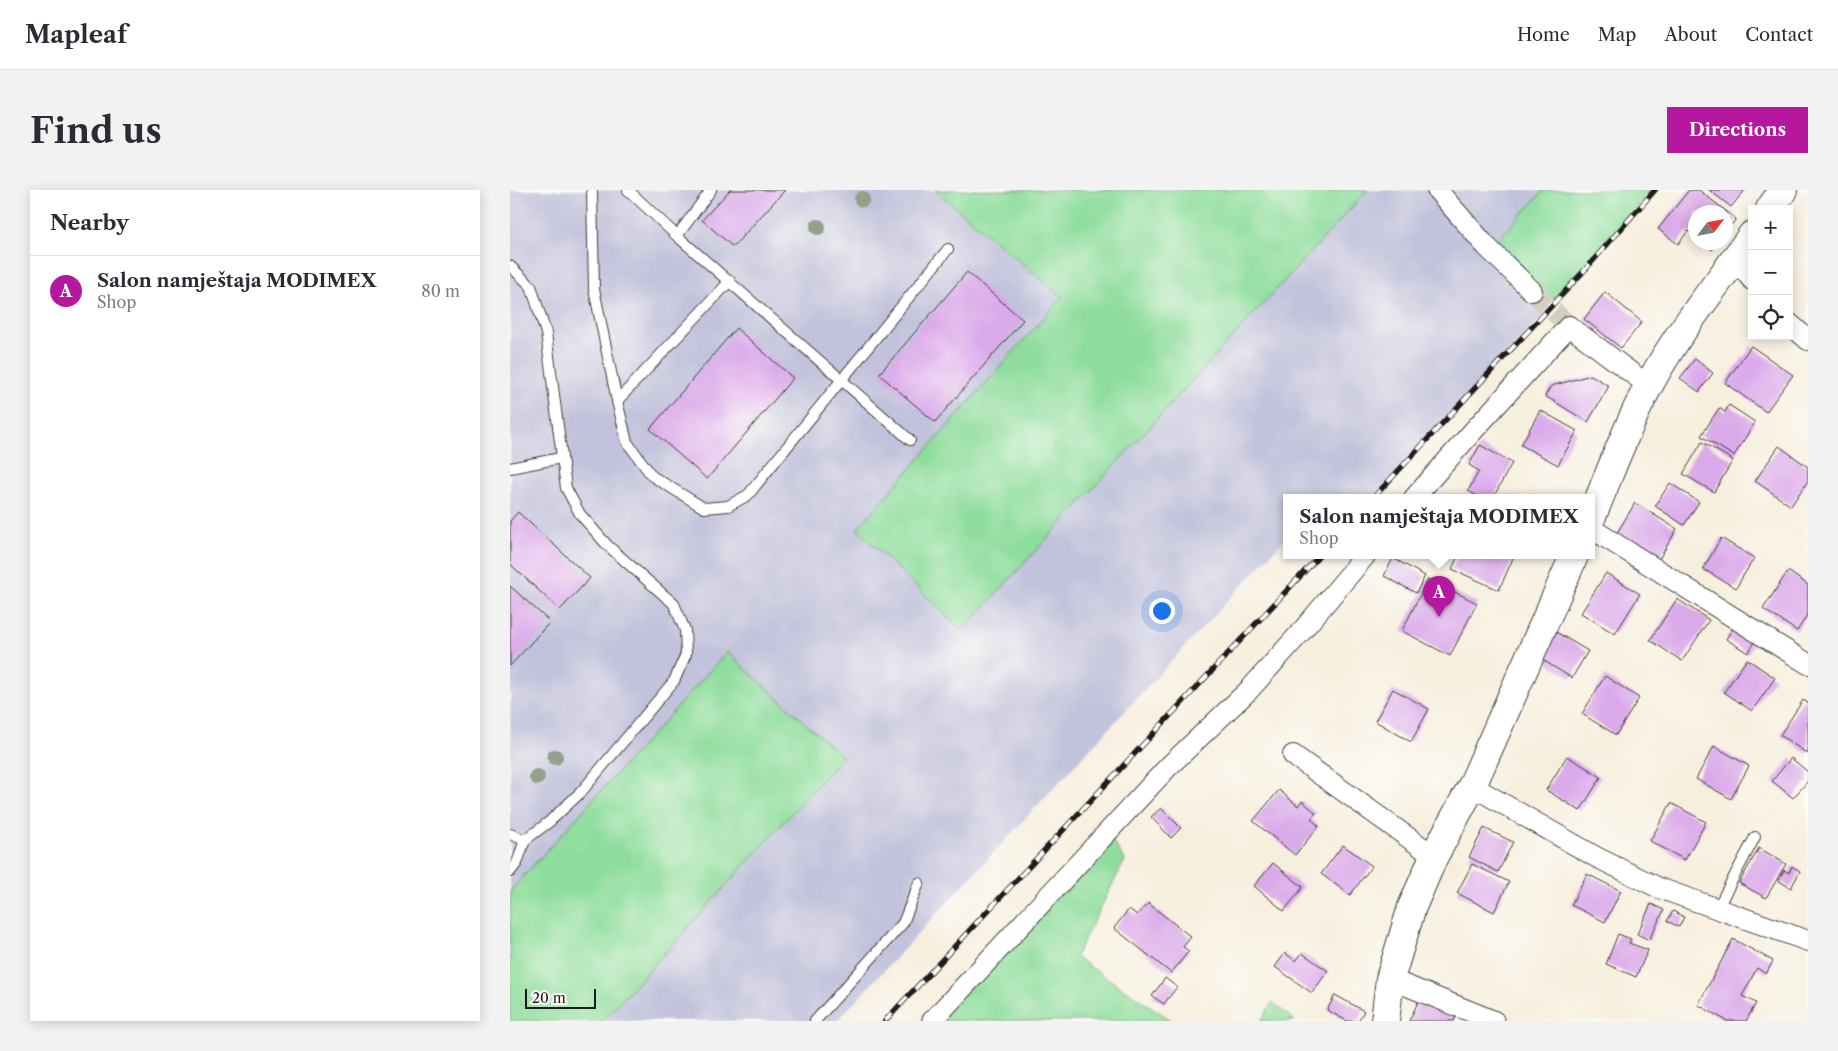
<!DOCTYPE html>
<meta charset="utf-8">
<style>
:root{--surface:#fff;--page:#f2f2f3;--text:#2b2b33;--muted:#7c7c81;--line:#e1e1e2;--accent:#b5179e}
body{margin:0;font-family:"Libre Caslon Text",serif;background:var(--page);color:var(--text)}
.controls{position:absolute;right:15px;top:15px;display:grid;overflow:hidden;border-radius:0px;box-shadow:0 2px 12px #0003}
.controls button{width:45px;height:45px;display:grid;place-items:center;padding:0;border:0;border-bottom:1px solid var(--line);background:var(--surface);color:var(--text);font:25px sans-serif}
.compass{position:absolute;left:1178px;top:15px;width:45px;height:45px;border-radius:50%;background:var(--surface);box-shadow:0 2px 12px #0003;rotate:58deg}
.scale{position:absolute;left:15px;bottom:12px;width:71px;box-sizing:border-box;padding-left:5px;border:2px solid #1c1c1c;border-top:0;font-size:14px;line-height:18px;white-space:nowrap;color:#1c1c1c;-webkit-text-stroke:4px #fdfcf7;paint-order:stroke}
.you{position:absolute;left:651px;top:420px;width:18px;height:18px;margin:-12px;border:4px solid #fff;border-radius:50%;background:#1a73e8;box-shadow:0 0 0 8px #1a73e833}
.badge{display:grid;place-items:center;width:32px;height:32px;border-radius:50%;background:var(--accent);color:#fff;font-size:16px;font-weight:700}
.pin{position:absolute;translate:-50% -41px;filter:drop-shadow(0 1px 2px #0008)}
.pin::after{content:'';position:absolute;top:26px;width:18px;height:15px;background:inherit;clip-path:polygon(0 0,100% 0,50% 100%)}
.popup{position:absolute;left:773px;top:304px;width:312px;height:65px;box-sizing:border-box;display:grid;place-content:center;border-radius:0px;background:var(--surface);filter:drop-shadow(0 1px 4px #0005);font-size:16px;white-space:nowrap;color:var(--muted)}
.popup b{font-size:19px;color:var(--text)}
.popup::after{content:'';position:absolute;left:50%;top:100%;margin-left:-10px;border:10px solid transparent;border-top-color:var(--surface)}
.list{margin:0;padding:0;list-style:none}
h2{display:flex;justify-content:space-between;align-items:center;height:65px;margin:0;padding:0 20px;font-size:21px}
h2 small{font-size:16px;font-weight:400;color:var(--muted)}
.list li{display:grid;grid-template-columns:32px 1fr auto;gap:15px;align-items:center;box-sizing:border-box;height:70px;padding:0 20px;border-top:1px solid var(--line)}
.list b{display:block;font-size:19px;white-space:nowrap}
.list p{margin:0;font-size:16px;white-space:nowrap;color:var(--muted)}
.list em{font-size:16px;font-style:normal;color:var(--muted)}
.icon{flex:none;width:28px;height:28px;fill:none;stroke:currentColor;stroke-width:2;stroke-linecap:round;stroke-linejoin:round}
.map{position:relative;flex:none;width:1298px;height:831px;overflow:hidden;border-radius:0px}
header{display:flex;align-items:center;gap:30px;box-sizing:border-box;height:70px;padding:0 25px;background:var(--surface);border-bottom:1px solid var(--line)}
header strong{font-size:24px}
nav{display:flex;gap:28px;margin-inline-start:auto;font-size:18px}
.intro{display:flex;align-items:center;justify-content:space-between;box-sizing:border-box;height:120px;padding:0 30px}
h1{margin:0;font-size:35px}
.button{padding:12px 22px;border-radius:0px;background:var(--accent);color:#fff;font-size:18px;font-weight:700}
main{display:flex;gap:30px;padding:0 30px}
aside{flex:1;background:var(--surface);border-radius:0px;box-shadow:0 2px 12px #0003}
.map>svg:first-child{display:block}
.industrial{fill:#c2c2dc}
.green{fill:#8edd9c;stroke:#557c5c}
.building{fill:#dbaaea}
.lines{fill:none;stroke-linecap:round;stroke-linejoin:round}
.street-tunnel{stroke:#d6cfc1;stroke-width:20;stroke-dasharray:20 10;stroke-linecap:butt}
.lane-casing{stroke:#3d3c39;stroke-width:12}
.street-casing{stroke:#3d3c39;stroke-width:22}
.secondary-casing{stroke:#3d3c39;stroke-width:30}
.lane{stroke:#fff;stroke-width:10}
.street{stroke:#fff;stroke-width:20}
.secondary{stroke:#fff;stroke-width:28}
.rail-casing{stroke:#1c1c1c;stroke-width:5.5}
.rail{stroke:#fdfcf7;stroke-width:4;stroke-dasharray:11;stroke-linecap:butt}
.tree{fill:#95a08c}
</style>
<header>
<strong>Mapleaf</strong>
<nav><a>Home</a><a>Map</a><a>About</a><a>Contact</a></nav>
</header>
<div class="intro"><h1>Find us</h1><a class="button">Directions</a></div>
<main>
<aside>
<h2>Nearby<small></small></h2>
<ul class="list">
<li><span class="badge">A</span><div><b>Salon namještaja MODIMEX</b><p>Shop</p></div><em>80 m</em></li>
</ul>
</aside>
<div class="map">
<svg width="1298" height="831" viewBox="0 0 1298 831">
<rect width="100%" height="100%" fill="#fdfcf7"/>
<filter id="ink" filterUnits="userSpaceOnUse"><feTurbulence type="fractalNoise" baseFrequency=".02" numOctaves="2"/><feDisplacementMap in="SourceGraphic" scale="10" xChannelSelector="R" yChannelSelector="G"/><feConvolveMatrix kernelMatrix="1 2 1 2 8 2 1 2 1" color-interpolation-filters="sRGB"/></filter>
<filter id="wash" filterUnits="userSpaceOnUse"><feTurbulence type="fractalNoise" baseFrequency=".0096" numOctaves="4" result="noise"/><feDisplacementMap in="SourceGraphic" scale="20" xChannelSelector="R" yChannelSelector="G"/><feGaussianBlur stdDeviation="1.12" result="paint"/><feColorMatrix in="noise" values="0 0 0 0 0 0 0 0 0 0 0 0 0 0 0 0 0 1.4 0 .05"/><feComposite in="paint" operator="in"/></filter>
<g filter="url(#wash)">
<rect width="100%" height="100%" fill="#f7efde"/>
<polygon class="industrial" points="0,0 1034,0 985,53 977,56 1040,118 863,308 776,308 776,348 327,831 93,831 333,567 0,701"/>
<g class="green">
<polygon points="425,0 858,0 452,441 347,339 552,107"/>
<polygon points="1034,0 1142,0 1046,112 985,53"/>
<polygon points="217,462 333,567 93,831 0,831 0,701"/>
<polygon points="597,643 615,670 565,767 663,831 422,831"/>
<polygon points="762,812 785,831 751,831"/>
</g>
<g id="blocks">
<g class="building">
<polygon points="220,0 275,0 223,57 192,30"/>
<polygon points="1179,0 1189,0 1226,29 1216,42 1216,22 1186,22 1186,47 1178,41 1168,54 1148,39"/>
<polygon points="1199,0 1235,0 1221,17"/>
<polygon points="1193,52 1208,52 1202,60"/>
<polygon points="457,82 513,130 425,232 369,184"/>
<polygon points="1095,102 1132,132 1111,158 1074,129"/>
<polygon points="226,138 283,188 197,289 140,239"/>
<polygon points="1241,156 1283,185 1256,222 1215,193"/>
<polygon points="1185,169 1203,183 1189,202 1170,188"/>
<polygon points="1081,185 1099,196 1078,232 1035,206 1041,196"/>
<polygon points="1219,215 1245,232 1224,266 1191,246 1209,218 1215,222"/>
<polygon points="1030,220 1067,241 1048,275 1011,255"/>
<polygon points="1192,252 1223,270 1204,302 1173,284"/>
<polygon points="970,255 1002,273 983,308 971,308 958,301 969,281 959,275"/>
<polygon points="1269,256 1298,277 1298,291 1281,316 1245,291"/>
<polygon points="1160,293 1189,312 1174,335 1145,316"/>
<polygon points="1125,313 1167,339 1149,369 1107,343"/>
<polygon points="8,322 80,388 50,420 0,374 0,331"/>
<polygon points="1211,348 1244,368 1226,398 1193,379"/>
<polygon points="948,366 1004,366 989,400 942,379"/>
<polygon points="883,368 915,386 906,403 874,386"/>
<polygon points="1278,381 1298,395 1298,424 1287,441 1253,419"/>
<polygon points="1096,383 1130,404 1105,444 1071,423"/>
<polygon points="918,389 967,413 940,466 892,441"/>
<polygon points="0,396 40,432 0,476"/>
<polygon points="1167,409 1199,430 1172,471 1140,450"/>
<polygon points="1223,438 1245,452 1238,463 1216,449"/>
<polygon points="1046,442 1078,461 1062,488 1031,469"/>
<polygon points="1237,469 1265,488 1242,521 1214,502"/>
<polygon points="1095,486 1129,508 1106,545 1072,524"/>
<polygon points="883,499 919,519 901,552 865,531"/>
<polygon points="1293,510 1298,513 1298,564 1270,545"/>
<polygon points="1204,556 1239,576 1221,609 1186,589"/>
<polygon points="1057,566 1091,587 1070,621 1036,600"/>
<polygon points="1281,568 1298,582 1298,591 1283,608 1262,591"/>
<polygon points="769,600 788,616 792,611 806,623 801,629 809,636 785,665 743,631"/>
<polygon points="1161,613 1196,632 1175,670 1140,651"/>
<polygon points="651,618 671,638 661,648 641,627"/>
<polygon points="974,638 1003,652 988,682 959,667"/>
<polygon points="833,655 862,676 840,705 811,684"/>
<polygon points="1249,658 1276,674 1256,708 1229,693"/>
<polygon points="763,673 793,697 774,721 744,696"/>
<polygon points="962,674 999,692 984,722 947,703"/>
<polygon points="1282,676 1290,681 1281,698 1269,691 1274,680 1279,683"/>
<polygon points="1077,684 1111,701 1095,732 1061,715"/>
<polygon points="638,713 681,747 673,757 679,761 661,783 604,738 619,719 627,725"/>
<polygon points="1141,714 1154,720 1139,750 1127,744"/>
<polygon points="1163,721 1174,727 1169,737 1157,731"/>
<polygon points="1108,744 1121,749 1119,753 1138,760 1126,787 1096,774"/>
<polygon points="1223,749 1263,771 1256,784 1247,778 1232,806 1246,813 1236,831 1217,831 1188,815"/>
<polygon points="775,763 786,771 792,763 818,781 802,803 765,777"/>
<polygon points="655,788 667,797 654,814 642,806"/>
<polygon points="825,805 854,821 848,831 837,831 817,820"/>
<polygon points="909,810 946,826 944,831 899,831"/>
</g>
</g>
</g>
<g filter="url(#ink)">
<use href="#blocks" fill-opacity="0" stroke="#3d3c39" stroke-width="1"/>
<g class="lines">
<polyline class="street-tunnel" points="1022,101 1059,136"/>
<defs>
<g id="lane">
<polyline points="82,0 84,99 107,211 117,252 142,286 194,318 218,316 238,305 438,59"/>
<polyline points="118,0 167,46 400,250"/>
<polyline points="167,46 201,0"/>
<polyline points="0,76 21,96 36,143 56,298 70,324 97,355 164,414 175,440 176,464 164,491 71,602 39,632 15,650 0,644"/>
<polyline points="107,211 220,91"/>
<polyline points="0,278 51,268"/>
<polyline points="0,682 7,673 15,650"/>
<polyline points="1207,719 1245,647"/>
<polyline points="305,831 393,733 409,693"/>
</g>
<g id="street">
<polyline points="927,0 976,56 1022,101"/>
<polyline points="1225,68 1242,90"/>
<polyline points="1279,133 1298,150"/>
<polyline points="904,308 964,240 1059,136 1139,196"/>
<polyline points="1082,339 1298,474"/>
<polyline points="783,565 924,666"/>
<polyline points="962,596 1086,667 1149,698 1298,751"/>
<polyline points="880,789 984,831"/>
<polyline points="422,831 658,577 739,500 791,442 855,366"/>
</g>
<g id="secondary">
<polyline points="1260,19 1273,0"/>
<path d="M1082,326C1100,283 1116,238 1138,197C1167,142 1207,95 1242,45"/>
<polyline points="875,831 880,789 902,717 924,666 962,596 1064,366"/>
</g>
</defs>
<use href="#lane" class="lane-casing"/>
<use href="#street" class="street-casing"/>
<use href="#secondary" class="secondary-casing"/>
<use href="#lane" class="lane"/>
<use href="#street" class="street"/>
<use href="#secondary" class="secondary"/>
<defs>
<g id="rail">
<polyline points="863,308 1073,82 1145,0"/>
<polyline points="375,831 809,366"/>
</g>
</defs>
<use href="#rail" class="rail-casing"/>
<use href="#rail" class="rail"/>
</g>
<g class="tree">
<circle cx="352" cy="9" r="8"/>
<circle cx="308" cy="37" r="8"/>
<circle cx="45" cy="567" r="8"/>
<circle cx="27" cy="587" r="8"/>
</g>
</g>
</svg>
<div class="controls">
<button>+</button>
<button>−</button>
<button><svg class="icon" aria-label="locate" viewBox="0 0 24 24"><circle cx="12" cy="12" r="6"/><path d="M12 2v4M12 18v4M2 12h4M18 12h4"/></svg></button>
</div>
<svg class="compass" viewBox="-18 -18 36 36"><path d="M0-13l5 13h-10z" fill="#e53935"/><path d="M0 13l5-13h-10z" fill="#7c7c81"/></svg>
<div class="scale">20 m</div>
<div class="you"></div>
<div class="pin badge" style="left:929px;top:427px">A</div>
<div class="popup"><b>Salon namještaja MODIMEX</b>Shop</div>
</div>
</main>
